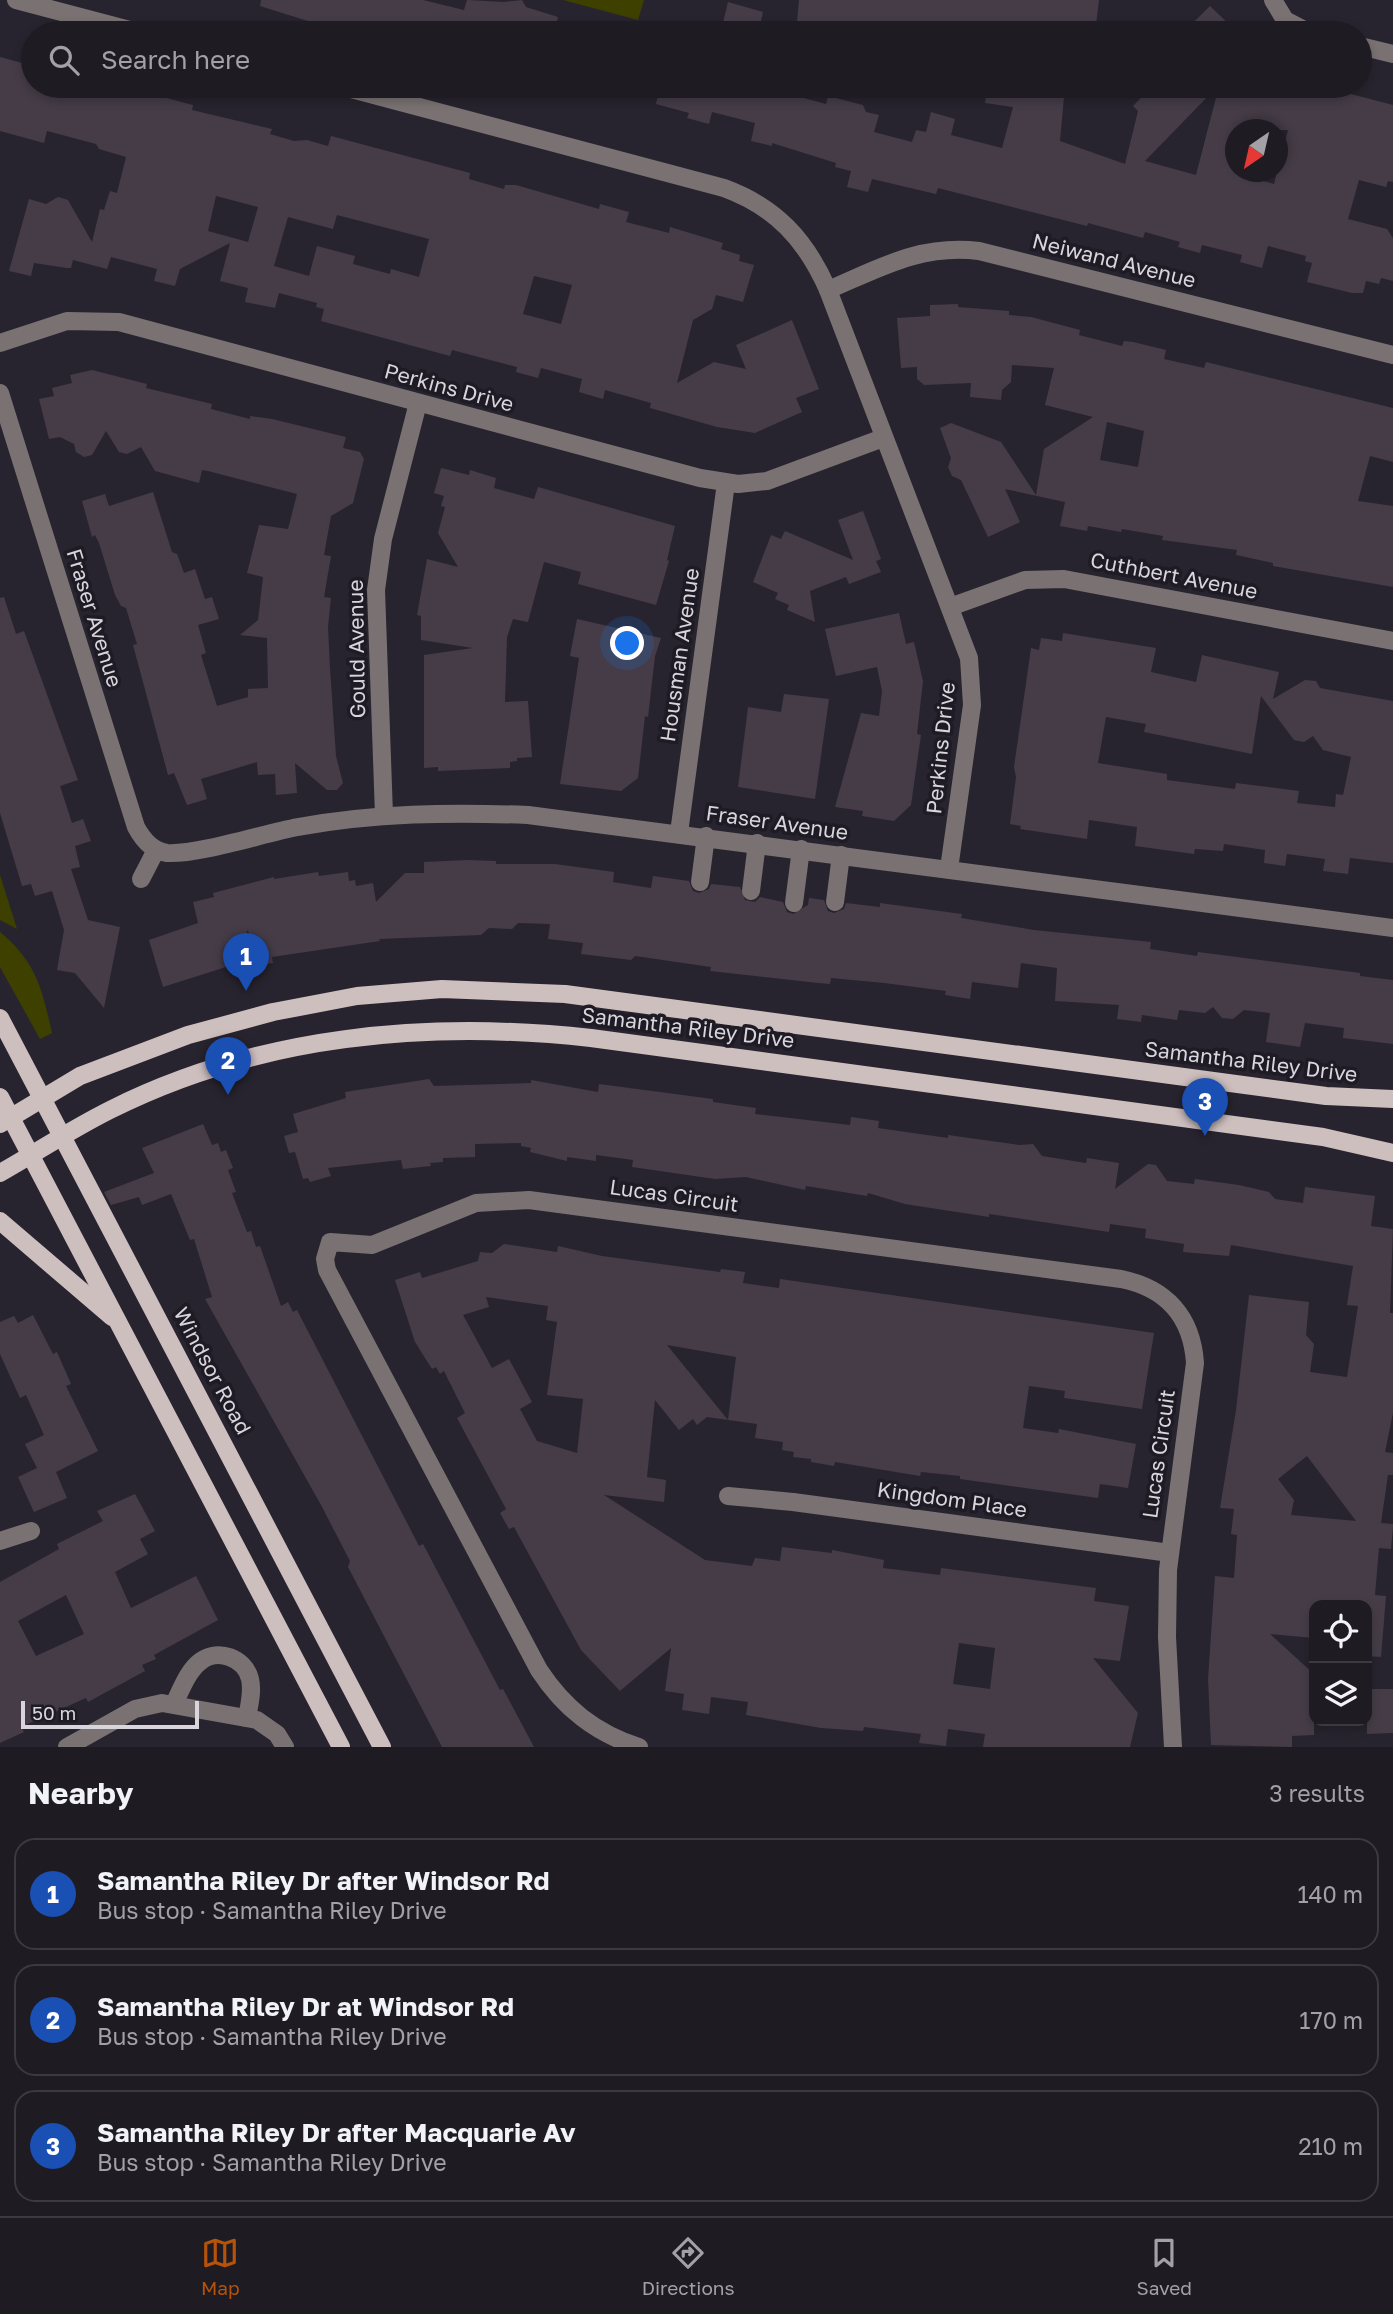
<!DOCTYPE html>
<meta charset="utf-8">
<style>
:root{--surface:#1e1b23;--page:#2b2830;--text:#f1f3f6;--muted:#a1a1a6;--line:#3c3941;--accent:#b45309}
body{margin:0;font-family:"Golos Text",sans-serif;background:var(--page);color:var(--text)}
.controls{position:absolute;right:21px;bottom:21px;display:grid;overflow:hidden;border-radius:14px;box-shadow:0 4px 10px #0003}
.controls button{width:63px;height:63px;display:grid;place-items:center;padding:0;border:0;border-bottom:2px solid var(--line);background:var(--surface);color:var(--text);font:35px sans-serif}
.compass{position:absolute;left:1225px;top:119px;width:63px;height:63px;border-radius:50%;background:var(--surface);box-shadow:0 4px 10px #0003;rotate:214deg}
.scale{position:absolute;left:21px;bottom:18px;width:178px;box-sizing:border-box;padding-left:7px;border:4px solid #d8d5dd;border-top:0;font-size:19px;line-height:24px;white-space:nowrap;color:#d8d5dd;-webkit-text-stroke:5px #1f1b25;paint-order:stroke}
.you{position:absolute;left:628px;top:644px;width:24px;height:24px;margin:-18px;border:5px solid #fff;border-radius:50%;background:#1a73e8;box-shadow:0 0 0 10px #1a73e833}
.badge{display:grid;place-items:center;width:46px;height:46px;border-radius:50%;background:var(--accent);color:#fff;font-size:23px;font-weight:700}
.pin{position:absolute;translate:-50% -58px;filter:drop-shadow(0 2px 4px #0008)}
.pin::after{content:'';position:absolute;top:37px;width:24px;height:21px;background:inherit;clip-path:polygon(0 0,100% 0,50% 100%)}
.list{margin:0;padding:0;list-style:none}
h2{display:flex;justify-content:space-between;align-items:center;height:91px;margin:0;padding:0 28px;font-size:30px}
h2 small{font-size:23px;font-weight:400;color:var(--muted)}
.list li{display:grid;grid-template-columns:46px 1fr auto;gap:21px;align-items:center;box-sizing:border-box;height:112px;margin:0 14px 14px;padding:0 14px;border:2px solid var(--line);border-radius:21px}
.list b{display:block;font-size:26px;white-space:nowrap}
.list p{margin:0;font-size:23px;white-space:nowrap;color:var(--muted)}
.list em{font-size:23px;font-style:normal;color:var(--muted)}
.icon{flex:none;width:38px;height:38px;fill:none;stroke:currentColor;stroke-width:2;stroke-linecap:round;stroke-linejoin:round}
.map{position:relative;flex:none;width:1393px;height:1747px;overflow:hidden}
.search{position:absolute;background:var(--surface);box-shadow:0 4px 10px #0003;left:21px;right:21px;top:21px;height:77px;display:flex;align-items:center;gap:18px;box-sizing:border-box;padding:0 24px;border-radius:38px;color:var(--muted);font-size:26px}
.sheet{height:469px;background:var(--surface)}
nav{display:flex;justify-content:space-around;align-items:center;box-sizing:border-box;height:98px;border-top:2px solid var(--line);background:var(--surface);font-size:19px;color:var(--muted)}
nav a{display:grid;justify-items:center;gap:4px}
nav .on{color:var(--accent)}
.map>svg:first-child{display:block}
.green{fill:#3e4000}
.building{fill:#453c47;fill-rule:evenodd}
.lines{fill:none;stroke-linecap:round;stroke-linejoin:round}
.minor{stroke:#7a7272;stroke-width:18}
.major{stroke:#cebfbf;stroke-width:18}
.labels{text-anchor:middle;stroke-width:7;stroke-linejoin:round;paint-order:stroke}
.street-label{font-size:21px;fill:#d8d5dd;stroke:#1f1b25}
</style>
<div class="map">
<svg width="1393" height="1747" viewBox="0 0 1393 1747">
<rect width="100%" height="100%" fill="#28242f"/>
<g class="green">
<polygon points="563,0 644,0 638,20"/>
<polygon points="0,875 17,929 0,920"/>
<path d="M0,932C37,963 42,989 52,1033L40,1039L0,967Z"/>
</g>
<g class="building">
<polygon points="261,0 423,0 464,10 467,0 504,2 522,0 526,7 558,17 554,33 346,33 260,6"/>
<polygon points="799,0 1099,0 1095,33 1031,33 976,27 975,33 796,33"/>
<polygon points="728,2 763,12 758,33 721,31"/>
<polygon points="1210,6 1238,33 1183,33"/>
<path d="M0,57L33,66V86H111L131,91L132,89L193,105L192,110L272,129L270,134L294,141L307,140L328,146L331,136L470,173L469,179L504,189L505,185H516L599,209L600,204L629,212L626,222L669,233L670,227L723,243L721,249L740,255L739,261L754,265L743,302L716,295L712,309L693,320L677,383L714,362L746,369L736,345L792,320L819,389L796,398L802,412L755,433L717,427L650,408L651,403L605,390L603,399L579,392L582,379L541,368L538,378L516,372L517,367L452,350L450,356L321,321L324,309L316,307L317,303L279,293L275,308L245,302L248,288L220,281L230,243L180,269L175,286L154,281L157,269L111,257L107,269L73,260L71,268H67L34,263L31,276L9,271L29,199L46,204L58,197L68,200L92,242L100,209L104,210L110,191L117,193L126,157L99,149L96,144L47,131L44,143L0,131ZM216,196L258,207L248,242L208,231ZM337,215L429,239L419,277L391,269L390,274L353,264L355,256L317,246L309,276L274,266L288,217L333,229ZM534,276L572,285L561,324L523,314Z"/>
<path d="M660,86H759L826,104L828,96L863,105L866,112L879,115L874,132L912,142L916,130L926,132L931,112L955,119L951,135L1002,148L1013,107L985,103L987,86H1065L1060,141L1125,164L1138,111L1133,106L1152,86H1218L1145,161L1196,175L1219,86H1277L1298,91L1299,86H1320L1393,105V182L1388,181L1386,187L1359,180L1348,219L1387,229L1393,238V281L1381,278L1379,284L1366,281L1363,293H1352L1307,282L1312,263L1305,261L1306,256L1268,246L1262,268L1240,262L1242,255L1202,245L1200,253L1178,247L1180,242L1145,232L1143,238L1088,223L1087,226L938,188L936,194L872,179L868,192L847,187L851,171L835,167L836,163L772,143V146L751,141L755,123L712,112L709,124L687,118L689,113L656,104ZM1236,130H1288L1274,184L1236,173Z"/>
<path d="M958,304V307L1009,311V315L1031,317L1080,330L1079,335L1122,346L1124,341L1133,342L1166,350L1164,359L1204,368L1206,362L1393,408V462L1370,456L1358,501L1393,506V587L1273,566V563L1236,555L1237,550L1162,540L1163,536L1122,529L1121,532L1088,526L1087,531L1060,526L1065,502L1005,489L1020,522L988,537L961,480L952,476L948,467L951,458L940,428L951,423L1001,442L1036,495L1044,449L1093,417L1045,405L1054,368L1012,365L1011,382L1002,390L1001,400L970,397L971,383L924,385L917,379V367L901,368L897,318L930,316V305ZM1107,422L1144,431L1138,467L1100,460Z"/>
<polygon points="92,370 147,384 146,388 212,404 211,409 250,419 250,416 272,419 346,437 343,448 360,452 364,459 353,503 331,516 324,555 331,556 324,597 331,598 328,627 330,668 336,756 343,783 337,790 327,790 295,763 297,793 276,795 275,774 258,775 257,762 201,779 207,799 187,805 174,773 168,775 133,645 137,644 126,608 121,606 115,595 99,543 95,535 92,537 82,501 105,494 109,506 153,492 172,552 177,554 184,573 195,569 205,599 212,597 219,619 198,625 206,653 201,655 217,706 248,697 248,689 268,688 267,638 240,635 258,620 263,577 247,573 259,525 288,529 297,494 208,471 202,470 199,483 155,471 141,447 127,454 119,452 106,431 92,455 84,457 76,452 74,444 60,437 49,439 39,399 54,396 52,388 72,383 70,375"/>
<polygon points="441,468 469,475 470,470 496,478 494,488 534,499 538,487 675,526 667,560 669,561 656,605 578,584 581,572 544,562 528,622 513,619 507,637 505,702 528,701 532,757 517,758 517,761 510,762 510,768 438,771 438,767 424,768 424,655 473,648 421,640 421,616 417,615 427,559 458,567 438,533 445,507 441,506 444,496 434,493"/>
<polygon points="863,511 881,559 876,561 881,572 849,584 846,577 810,591 815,622 787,610 789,605 775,599 778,593 753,582 771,535 781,539 785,531 853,560 838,520"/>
<polygon points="4,597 16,634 24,631 78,780 60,786 72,823 83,819 91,841 75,846 80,867 71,869 88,920 120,927 104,1008 75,973 57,970 64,930 52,891 35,896 31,884 22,886 0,813 0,598"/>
<polygon points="899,613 906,644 914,642 923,681 917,734 921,735 911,805 894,821 862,816 863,811 835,807 861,713 879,716 882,691 877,667 836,676 825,629"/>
<polygon points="577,619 661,638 655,656 648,717 645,716 638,778 621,791 560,784 579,658 570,656"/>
<path d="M1063,633L1156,648L1151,672L1196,682L1202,655L1279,672L1273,699L1305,680L1316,681L1320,688L1393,701V863L1350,858L1348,874L1323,871L1325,859L1287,854L1285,866L1264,863L1265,850L1224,844L1223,851L1195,849L1194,854L1135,846L1137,827L1089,820L1087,839L1020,829L1021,826L1010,824L1016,777L1014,767L1031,648L1039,650L1041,638L1062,641ZM1261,696L1294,740L1304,742L1313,736L1323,750L1351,757L1343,795L1336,794L1335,807L1297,803L1299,791L1236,783L1235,789L1198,784L1167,780V774L1098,763L1106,717L1146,724L1144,732L1252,754Z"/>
<polygon points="784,694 829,699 815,799 738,787 748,707 781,712"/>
<polygon points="467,860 496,861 496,864 555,864 614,872 613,882 651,888 653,876 689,881 693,891 699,893 709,889 711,884 740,887 745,900 755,902 760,897 783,902 787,912 793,914 808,905 809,898 824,900 828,911 834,913 844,909 846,903 880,907 880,903 962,914 961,918 1034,930 1151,942 1150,949 1197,956 1198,952 1360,973 1360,976 1393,980 1393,1044 1343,1038 1344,1028 1305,1023 1300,1047 1266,1042 1270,1013 1244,1010 1233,1019 1222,1018 1213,1007 1205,1013 1179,1010 1177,1020 1142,1015 1141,1022 1117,1019 1119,1005 1055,1001 1057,968 1021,963 1018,988 972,982 970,999 945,995 946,991 884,983 831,978 830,984 818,983 710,971 711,967 635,956 631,960 581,954 583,943 548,939 550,924 518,923 512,929 489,928 481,935 379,939 380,941 272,957 273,963 255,966 248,930 226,967 163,987 149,940 198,923 193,902 214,897 213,893 274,877 274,879 318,872 319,876 348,872 349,881 355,880 356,886 373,883 376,902 405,873 424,873 424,862"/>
<path d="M429,1079L434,1086L531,1083V1080L598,1092L599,1084L713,1099V1102L756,1108L755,1114L850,1125L851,1117L879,1121L878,1128L948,1138V1135L1020,1145L1033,1144L1042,1156L1086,1163L1087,1158L1119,1163L1115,1189L1148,1164L1156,1165L1167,1181L1194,1184L1195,1179L1239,1185L1269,1192L1275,1199L1303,1203L1305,1187L1375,1196L1371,1226L1393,1229L1390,1313H1393V1413L1385,1452L1393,1453V1475H1388L1381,1523L1393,1524V1527L1391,1549L1379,1548L1375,1595L1386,1596L1381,1657L1367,1656V1605H1314V1638L1270,1634L1314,1674V1735L1292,1736V1747L1211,1745L1208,1679L1215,1576L1234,1578L1237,1535L1231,1534L1234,1509L1220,1508L1236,1410L1249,1295L1309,1302L1306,1335L1314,1344L1310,1372L1347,1377L1358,1306L1347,1305L1353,1266L1231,1245L1229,1256L1183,1252L1184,1244L1145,1238L1146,1229L1110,1224L1109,1232L989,1214V1217L905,1204L868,1193L867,1196L806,1186L805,1190L746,1177L715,1179L632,1167L633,1160L596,1155V1161L567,1157V1161L530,1152L531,1148L521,1146V1143L475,1144V1157L443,1158V1162L430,1163L431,1166L403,1169L401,1160L328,1168L331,1176L310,1182L308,1178L303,1179L295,1152L289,1153L284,1136L298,1132L293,1114L346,1098L345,1092ZM1307,1456L1356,1521L1291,1515L1294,1500L1278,1479Z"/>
<polygon points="203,1124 212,1145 218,1143 221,1152 226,1150 233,1168 228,1170 236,1192 232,1193 247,1232 251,1231 256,1247 260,1246 281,1306 288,1302 293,1312 297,1310 419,1546 423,1544 500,1690 503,1689 534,1747 442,1747 348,1567 350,1561 321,1505 205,1299 212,1297 194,1239 190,1240 171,1194 142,1205 139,1197 111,1205 104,1192 154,1173 142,1148"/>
<path d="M504,1244L557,1252L558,1246L602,1256L720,1272L721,1269L745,1272L743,1283L779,1288L780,1279L1154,1333L1142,1409L1064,1398L1065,1391L1029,1386L1023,1428L1058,1433L1059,1429L1136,1444L1128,1488L1100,1484L1098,1498L960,1479V1476L921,1472L920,1476L835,1462L834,1466L811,1462V1459L793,1457L794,1452L782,1450L783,1442L755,1438L757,1424L707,1417L697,1425L693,1419L679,1430L655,1400L647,1477L666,1480L664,1502L604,1495L705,1560L752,1566L755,1558L780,1561L782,1547L832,1553V1550L884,1560L883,1568L940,1575L941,1568L1096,1588L1094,1601L1129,1606L1120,1661L1093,1658L1138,1713L1130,1747H983L985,1734L948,1729L946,1746L919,1743L921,1734L864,1727L863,1731L821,1728L746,1715L748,1702L711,1697L709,1714L682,1710L684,1694L665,1691L671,1648L620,1691L581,1650L514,1527L509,1529L500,1513L506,1509L457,1418L465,1413L444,1371L440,1374L436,1367L432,1369L415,1342L395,1280L420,1272L422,1278L478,1261L480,1252L492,1253ZM486,1297L548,1306L546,1320L557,1322L547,1395L583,1399L577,1453L537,1441L520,1409L532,1402L509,1359L492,1368L463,1315L489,1307ZM667,1345L736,1357L728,1420ZM959,1643L995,1648L990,1689L953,1684Z"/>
<polygon points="33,1315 53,1354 57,1352 71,1384 66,1386 98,1451 56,1472 67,1498 34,1512 18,1477 37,1468 25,1444 44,1435 26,1395 20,1398 0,1354 0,1322 14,1316 18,1323"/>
<path d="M135,1494L155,1531L140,1539L148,1554L115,1572L131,1608L196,1576L218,1620L154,1655L156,1659L142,1665L145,1671L88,1702L86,1698L21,1727L24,1732L0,1743V1582L59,1549L57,1544L103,1521L97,1511ZM66,1595L84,1634L36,1656L18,1621Z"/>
<polygon points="1367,1689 1393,1689 1393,1733 1367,1734"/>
</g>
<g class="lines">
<g class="minor">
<polyline points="16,0 141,33"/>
<polyline points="1273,0 1285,20 1310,33"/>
<polyline points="1360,46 1393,54"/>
<path d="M340,86L724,188C776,207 806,240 828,290L969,658L972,705L949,869"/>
<path d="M828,290C880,268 920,244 979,251L1393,355"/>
<polyline points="0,343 67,321 119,322 700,478 738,484 767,481 883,438"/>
<path d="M0,393L136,827C143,840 152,851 167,853C198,855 265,833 298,827C374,813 451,812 528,815L1393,928"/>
<polyline points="950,607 1025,580 1064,579 1393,641"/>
<polyline points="384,815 376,590 383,539 418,403"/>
<polyline points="679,833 726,483"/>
<polyline points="141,879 156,850"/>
<polyline points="700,882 706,836"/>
<polyline points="751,891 757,843"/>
<polyline points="835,902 841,855"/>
<polyline points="794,903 801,849"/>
<polyline points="728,1496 793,1502 1170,1553"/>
<polyline points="0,1541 31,1531"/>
<path d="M174,1704C181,1690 188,1670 201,1661C218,1648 245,1658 250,1679C253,1692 249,1706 247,1718"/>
<polyline points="67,1747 135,1709 162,1703 257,1720 277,1734 285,1747"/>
<path d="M639,1747C595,1733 564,1708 539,1670L327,1270L325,1259L330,1242L372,1245L476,1203L529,1200L1121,1279C1166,1288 1192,1317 1195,1363L1168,1570L1167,1637L1173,1747"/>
</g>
<g class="major">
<polyline points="0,1018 382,1747"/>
<polyline points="0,1097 341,1747"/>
<polyline points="0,1124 80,1076 188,1035 273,1012 357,996 442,989 565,994 1326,1096 1393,1099"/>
<path d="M0,1173C37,1152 72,1129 110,1110C259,1035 428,1020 591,1038L1323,1137L1393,1153"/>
<polyline points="0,1221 112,1317"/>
</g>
</g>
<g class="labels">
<g class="street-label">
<text transform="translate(1114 261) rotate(14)" y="7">Neiwand Avenue</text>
<text transform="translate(449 388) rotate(15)" y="7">Perkins Drive</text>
<text transform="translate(1174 576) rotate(11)" y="7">Cuthbert Avenue</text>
<text transform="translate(94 618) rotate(73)" y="7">Fraser Avenue</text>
<text transform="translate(357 649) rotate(-91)" y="7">Gould Avenue</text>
<text transform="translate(680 655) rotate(-82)" y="7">Housman Avenue</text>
<text transform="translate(941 748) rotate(-84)" y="7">Perkins Drive</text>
<text transform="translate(777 823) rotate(8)" y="7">Fraser Avenue</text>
<text transform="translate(688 1028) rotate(7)" y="7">Samantha Riley Drive</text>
<text transform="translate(1251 1062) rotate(7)" y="7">Samantha Riley Drive</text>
<text transform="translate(674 1196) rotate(8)" y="7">Lucas Circuit</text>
<text transform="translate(212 1371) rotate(62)" y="7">Windsor Road</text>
<text transform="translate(1159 1454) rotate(-82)" y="7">Lucas Circuit</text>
<text transform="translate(952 1500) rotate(8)" y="7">Kingdom Place</text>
</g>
</g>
</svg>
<div class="controls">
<button><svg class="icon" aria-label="locate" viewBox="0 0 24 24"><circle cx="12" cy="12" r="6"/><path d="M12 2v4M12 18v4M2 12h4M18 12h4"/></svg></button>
<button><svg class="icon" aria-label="layers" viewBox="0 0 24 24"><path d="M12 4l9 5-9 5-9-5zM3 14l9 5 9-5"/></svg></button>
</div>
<svg class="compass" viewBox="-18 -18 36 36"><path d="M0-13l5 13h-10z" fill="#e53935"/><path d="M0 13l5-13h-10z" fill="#a1a1a6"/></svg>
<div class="scale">50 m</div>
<div class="you"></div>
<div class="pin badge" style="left:246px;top:991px;background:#1a4fb4">1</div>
<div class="pin badge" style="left:228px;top:1095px;background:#1a4fb4">2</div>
<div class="pin badge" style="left:1205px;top:1136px;background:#1a4fb4">3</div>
<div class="search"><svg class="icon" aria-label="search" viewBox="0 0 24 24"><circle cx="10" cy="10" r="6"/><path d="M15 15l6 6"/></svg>Search here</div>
</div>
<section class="sheet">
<h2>Nearby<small>3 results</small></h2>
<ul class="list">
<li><span class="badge" style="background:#1a4fb4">1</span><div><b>Samantha Riley Dr after Windsor Rd</b><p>Bus stop · Samantha Riley Drive</p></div><em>140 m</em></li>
<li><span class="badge" style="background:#1a4fb4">2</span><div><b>Samantha Riley Dr at Windsor Rd</b><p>Bus stop · Samantha Riley Drive</p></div><em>170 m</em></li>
<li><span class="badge" style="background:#1a4fb4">3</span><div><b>Samantha Riley Dr after Macquarie Av</b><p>Bus stop · Samantha Riley Drive</p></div><em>210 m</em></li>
</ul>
</section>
<nav>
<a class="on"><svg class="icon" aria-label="map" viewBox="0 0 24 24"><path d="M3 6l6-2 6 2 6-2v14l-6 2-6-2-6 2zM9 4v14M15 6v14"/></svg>Map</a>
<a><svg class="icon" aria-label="directions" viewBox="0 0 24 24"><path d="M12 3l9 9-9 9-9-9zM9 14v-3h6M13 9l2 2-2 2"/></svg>Directions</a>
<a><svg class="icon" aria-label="saved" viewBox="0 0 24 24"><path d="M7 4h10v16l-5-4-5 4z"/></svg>Saved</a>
</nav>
